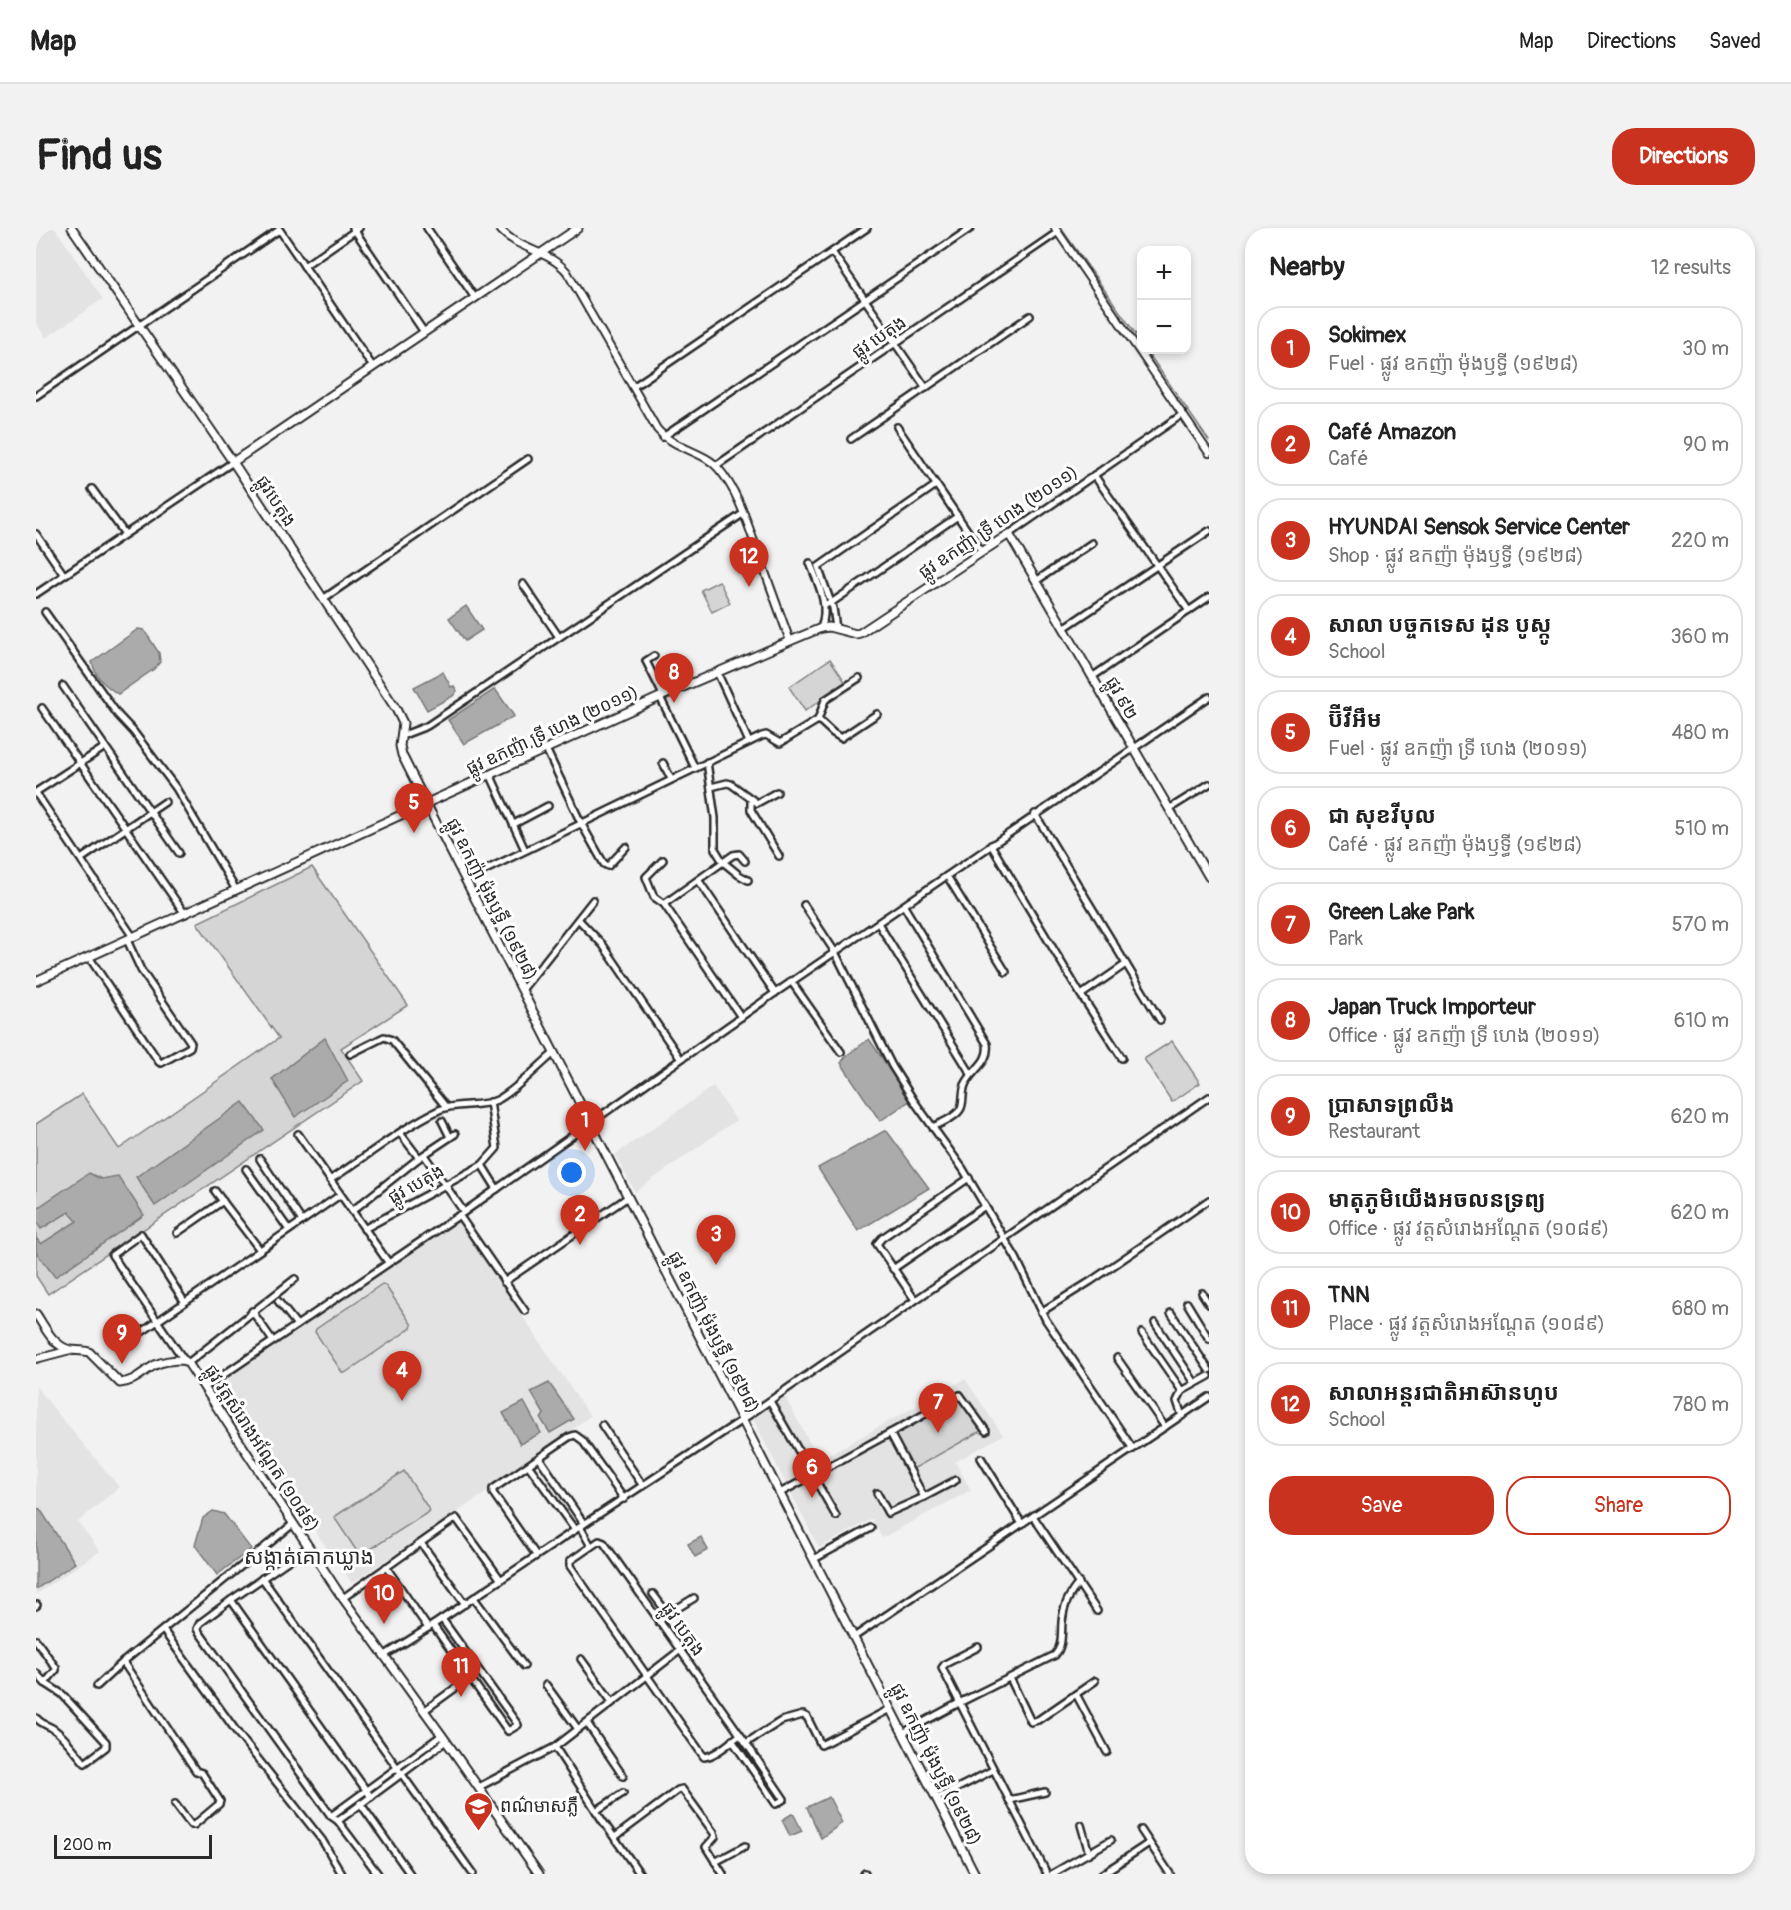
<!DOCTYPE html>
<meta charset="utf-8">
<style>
:root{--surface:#fff;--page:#f2f2f2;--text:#222;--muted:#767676;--line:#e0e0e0;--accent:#c8321e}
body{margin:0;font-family:Pangolin,"Noto Sans Khmer",sans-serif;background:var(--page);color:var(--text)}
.controls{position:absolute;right:18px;top:18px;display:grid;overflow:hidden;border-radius:12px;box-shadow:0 3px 9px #0003}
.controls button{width:54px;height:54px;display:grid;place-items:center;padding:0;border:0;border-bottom:2px solid var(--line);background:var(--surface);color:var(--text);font:30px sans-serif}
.scale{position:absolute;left:18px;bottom:15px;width:158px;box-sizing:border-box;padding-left:6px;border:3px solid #2b2b2b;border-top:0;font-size:16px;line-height:21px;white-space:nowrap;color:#2b2b2b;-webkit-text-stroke:4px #fff;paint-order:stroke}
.you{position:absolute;left:536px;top:945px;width:21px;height:21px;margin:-15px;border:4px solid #fff;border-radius:50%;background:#1a73e8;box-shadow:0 0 0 9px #1a73e833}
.badge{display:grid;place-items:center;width:39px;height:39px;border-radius:50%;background:var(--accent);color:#fff;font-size:20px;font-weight:700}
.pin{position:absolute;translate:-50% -50px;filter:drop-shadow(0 2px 3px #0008)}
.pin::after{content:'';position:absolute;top:32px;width:21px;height:18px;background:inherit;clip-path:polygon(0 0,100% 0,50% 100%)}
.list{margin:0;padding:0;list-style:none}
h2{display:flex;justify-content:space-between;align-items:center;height:78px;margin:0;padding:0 24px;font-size:26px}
h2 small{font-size:20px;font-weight:400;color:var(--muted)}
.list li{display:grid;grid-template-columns:39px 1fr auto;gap:18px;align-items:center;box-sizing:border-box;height:84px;margin:0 12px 12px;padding:0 12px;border:2px solid var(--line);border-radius:24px}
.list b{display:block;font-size:22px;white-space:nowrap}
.list p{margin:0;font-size:20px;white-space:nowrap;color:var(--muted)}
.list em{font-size:20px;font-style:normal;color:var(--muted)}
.actions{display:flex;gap:12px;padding:18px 24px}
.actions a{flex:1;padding:14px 0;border:2px solid var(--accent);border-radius:24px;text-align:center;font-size:21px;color:var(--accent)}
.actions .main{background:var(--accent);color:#fff}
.map{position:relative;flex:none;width:1173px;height:1646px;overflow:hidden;border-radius:24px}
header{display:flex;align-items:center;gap:36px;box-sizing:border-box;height:84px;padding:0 30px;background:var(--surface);border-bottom:2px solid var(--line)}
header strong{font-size:28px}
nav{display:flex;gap:33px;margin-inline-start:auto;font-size:21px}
.intro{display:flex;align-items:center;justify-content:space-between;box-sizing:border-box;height:144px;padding:0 36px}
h1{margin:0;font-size:42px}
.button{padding:15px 27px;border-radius:24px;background:var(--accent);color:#fff;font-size:21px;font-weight:700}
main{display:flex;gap:36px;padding:0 36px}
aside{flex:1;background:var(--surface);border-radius:24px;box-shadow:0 3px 9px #0003}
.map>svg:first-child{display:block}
.built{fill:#e3e3e3}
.green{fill:#d5d5d5;stroke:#808080;stroke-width:1.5}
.water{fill:#ababab;stroke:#787878;stroke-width:1.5}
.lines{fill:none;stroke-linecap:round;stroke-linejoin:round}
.stream{stroke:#787878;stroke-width:1.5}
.minor-casing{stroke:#2b2b2b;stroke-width:10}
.tertiary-casing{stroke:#2b2b2b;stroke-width:10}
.secondary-casing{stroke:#2b2b2b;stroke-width:11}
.minor{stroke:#fff;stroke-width:5}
.tertiary{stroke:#fff;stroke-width:6}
.secondary{stroke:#fff;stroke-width:7}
.labels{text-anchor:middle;stroke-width:6;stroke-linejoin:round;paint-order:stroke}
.street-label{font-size:18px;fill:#2b2b2b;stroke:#fff}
.poi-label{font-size:18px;fill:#2b2b2b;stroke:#fff;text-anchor:start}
.quarter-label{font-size:21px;fill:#2b2b2b;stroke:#fff}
</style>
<header>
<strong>Map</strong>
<nav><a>Map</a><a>Directions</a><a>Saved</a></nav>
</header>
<div class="intro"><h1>Find us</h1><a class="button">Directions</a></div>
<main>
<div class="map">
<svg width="1173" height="1646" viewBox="0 0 1173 1646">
<rect width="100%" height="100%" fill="#f2f2f2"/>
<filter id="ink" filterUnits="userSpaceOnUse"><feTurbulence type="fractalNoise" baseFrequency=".0167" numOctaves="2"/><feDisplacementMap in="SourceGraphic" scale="12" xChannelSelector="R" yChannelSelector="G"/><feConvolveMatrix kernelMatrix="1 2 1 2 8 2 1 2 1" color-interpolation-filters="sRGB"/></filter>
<g filter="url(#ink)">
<g class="built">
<polygon points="0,0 19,0 67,71 10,110 0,95"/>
<polygon points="677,858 700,892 599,964 579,927"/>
<polygon points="422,993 554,1188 491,1237 316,1355 177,1159"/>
<polygon points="929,1151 967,1207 919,1234 935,1262 846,1310 836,1291 783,1320 717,1191 749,1169 783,1232"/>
<polygon points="0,1159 83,1259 42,1294 64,1323 0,1366"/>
</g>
<g class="green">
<polygon points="683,353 694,375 676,384 665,362"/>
<polygon points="794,431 810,455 769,483 753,459"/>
<polygon points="276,639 372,777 305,820 327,853 12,1066 0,1048 0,896 46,866 83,921 243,810 161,695"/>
<polygon points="1136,813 1164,855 1136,874 1108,831"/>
<polygon points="346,1056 349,1057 376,1097 375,1100 309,1145 306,1144 279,1104 280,1101"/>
<polygon points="922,1170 945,1203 877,1241 858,1206"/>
<polygon points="368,1243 394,1283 324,1328 298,1289"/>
</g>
<g class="water">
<polygon points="430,378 446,402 429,413 413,390"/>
<path d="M102,401L108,402L123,425L124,434L118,441L82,466C68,457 60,450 56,434Z"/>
<polygon points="407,444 415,459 418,458 421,463 417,468 391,482 378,459"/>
<polygon points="459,461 478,488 428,516 412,492"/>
<polygon points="289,810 312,853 259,889 236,851"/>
<polygon points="833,811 875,872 844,893 805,835 810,828"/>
<polygon points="207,874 228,902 119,978 100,949"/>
<polygon points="850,902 893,960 822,1003 782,940"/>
<polygon points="53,945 65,951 82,948 108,987 19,1049 0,1024 0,1010 5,1016 41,993 33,984 5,1001 0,993 0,981"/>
<polygon points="513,1155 538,1191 514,1205 505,1191 508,1186 495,1164"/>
<polygon points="488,1174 505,1205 484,1216 467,1185"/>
<polygon points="0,1280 4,1281 39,1335 0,1361"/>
<polygon points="177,1283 188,1286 215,1321 181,1347 159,1317 167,1290"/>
<polygon points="665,1309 672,1322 659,1329 652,1316"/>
<polygon points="793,1569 806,1595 785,1610 771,1579"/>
<polygon points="757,1585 766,1603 754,1608 746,1592"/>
</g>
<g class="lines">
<g class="stream">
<polyline points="1025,0 1106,115"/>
<polyline points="1110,122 1173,213"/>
</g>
<defs>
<g id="minor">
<polyline points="317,0 388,104"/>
<polyline points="391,0 439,70"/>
<polyline points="243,1 337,139"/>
<polyline points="796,24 890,160"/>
<polyline points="268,38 323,0"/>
<polyline points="597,159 831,0"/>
<polyline points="0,168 243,2"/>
<polyline points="861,199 946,324"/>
<polyline points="627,209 935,0"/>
<polyline points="815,211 994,88"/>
<polyline points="681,237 1022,4"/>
<polyline points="1058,247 1153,383"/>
<polyline points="56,261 89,306"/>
<polyline points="0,306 28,347"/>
<polyline points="973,306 1147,186"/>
<path d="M774,335C782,356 794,377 785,400"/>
<polyline points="1000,353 1056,315"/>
<polyline points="487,356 523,409"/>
<polyline points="0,366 197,234"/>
<polyline points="287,371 492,231"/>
<polyline points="789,377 795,375 922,288"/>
<polyline points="9,384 82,487 97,503 140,560 200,662"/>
<polyline points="800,400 797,380 782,339 900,257"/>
<polyline points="1028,400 1173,303"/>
<polyline points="618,428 610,433 627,467"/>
<polyline points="681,444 713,514"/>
<polyline points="1056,449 1173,369"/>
<polyline points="27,458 143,625"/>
<polyline points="624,469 659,540"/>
<polyline points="6,480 149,686"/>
<polyline points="782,492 789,472 823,450"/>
<polyline points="365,508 391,498 708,285"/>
<polyline points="510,521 545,595 568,636 572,638 590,619"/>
<polyline points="671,534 679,590 679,621 687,634 703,647 712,652"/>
<polyline points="627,535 635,551"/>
<polyline points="454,546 489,622"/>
<polyline points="675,559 691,555 695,556 721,575 741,564"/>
<polyline points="0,564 69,519"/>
<polyline points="0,565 97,709"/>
<polyline points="715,571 715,582 743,628"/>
<polyline points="1133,581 1173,556"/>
<polyline points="999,586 1124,792"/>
<polyline points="478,596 512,578"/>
<polyline points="955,617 1045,767 1086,830"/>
<polyline points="45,631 129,574"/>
<polyline points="627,632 610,649 618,669 628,676 705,789"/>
<polyline points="911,648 970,744"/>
<polyline points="429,652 726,508 730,507 744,515 782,492 784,493 797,505 805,510 841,486"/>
<polyline points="663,653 739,765"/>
<polyline points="628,676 697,627 703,626 709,633"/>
<polyline points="768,677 799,724 856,838 878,873 927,941 980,1030 1010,1092 1097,1221"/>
<path d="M868,678L951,816C954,835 936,841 929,857C926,864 928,873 925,880C921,889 905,895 897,899"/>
<polyline points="543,692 567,717 644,830"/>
<polyline points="842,695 935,846"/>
<polyline points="53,729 123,834 125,835 154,819 155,815 105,742 91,712"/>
<polyline points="755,753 805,824"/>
<polyline points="486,762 557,672"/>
<polyline points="1045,767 1090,736"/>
<polyline points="314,826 348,809 356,812 410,879"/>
<polyline points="454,874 461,920 446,937 461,961"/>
<polyline points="406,893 414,909"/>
<polyline points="364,905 383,930"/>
<polyline points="262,906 352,1034"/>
<polyline points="388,927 428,984"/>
<polyline points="224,931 266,993"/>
<polyline points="210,941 253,1002"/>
<path d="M294,952C330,929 364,901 403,882C421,874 443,880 461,872C475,866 505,836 518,825"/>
<polyline points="179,963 224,1022"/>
<polyline points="316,983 383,930 419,906"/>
<polyline points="423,987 489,1083"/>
<polyline points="328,1001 446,937"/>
<polyline points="141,1005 187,973"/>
<polyline points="857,1041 949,978"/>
<polyline points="468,1054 592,969"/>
<polyline points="1166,1065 1173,1076"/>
<polyline points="879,1072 841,1016 846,1010 933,950"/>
<polyline points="242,1073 261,1097"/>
<polyline points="1151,1075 1173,1111"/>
<polyline points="216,1083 237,1113"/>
<polyline points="1005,1084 1055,1053 1173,972"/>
<polyline points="1135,1085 1173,1142"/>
<polyline points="1119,1095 1159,1155"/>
<polyline points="1106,1105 1146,1163"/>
<polyline points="103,1106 304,967"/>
<polyline points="1081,1130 1129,1199"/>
<polyline points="148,1132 76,1027 105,1006 148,1073"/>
<polyline points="152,1135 259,1051"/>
<polyline points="168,1160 428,984 739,765 1173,469"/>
<polyline points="734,1173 800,1288"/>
<polyline points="1146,1188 1141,1173 1146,1163 1173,1148"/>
<polyline points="566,1197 607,1258"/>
<polyline points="854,1205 888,1269 920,1252"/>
<polyline points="945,1230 986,1296"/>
<polyline points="504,1231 548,1296"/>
<polyline points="493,1238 539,1302"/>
<polyline points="744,1265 924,1167 950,1203"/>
<polyline points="841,1265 852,1285 888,1269"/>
<polyline points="997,1288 1061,1383"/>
<polyline points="544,1299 555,1318"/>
<polyline points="385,1315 429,1376"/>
<polyline points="272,1319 195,1372 164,1395 161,1401 295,1588 302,1593 342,1646"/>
<polyline points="500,1327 457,1265 457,1261 533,1209 539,1207 546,1212 588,1271"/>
<polyline points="778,1331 835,1300"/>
<polyline points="350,1339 392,1400"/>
<polyline points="226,1350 437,1646"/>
<polyline points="617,1366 632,1386 623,1394"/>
<polyline points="307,1370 420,1290 465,1352"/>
<polyline points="438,1370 488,1438"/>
<polyline points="195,1372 335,1569"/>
<polyline points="0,1378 1,1377"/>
<polyline points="632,1386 658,1370"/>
<polyline points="397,1397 472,1503 482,1497 406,1391"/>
<polyline points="127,1402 203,1507 286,1612 306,1646"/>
<polyline points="818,1409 1173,1169"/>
<polyline points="0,1412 20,1440 20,1442 9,1455"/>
<polyline points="942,1419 909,1436 906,1440 1011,1646"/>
<polyline points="349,1427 397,1397 539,1302 706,1192 1173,869"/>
<polyline points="545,1431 576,1474"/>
<polyline points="87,1434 160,1543 166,1545 184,1573 183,1576 158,1597 155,1597 139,1576"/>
<path d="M0,1445L9,1455L26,1466L70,1514V1519L49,1535C39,1524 29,1508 16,1500C9,1496 7,1497 0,1490"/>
<polyline points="974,1450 995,1494 1002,1492 1059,1453"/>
<polyline points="510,1457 542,1501"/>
<polyline points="61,1458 87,1434 257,1296"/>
<polyline points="1040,1466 1071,1524"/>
<polyline points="389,1482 443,1443"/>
<polyline points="551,1495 587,1548"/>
<path d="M867,1505L923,1475L1019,1427C1027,1418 1025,1406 1026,1394C1027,1379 1033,1366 1043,1355"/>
<path d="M696,1512L740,1576L748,1571L710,1515L568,1315L563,1313L534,1333V1338L668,1529C680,1528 694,1514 704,1507"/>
<polyline points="710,1515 745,1493 767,1487 771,1489 785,1517 854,1481"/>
<polyline points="519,1519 566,1592 604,1646"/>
<polyline points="443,1559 519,1519 643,1423"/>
<polyline points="900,1571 957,1542"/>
<polyline points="973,1572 1009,1564"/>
<polyline points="324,1575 374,1646"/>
<polyline points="560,1583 587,1565"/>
<polyline points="295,1588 406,1507"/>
<polyline points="302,1593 410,1513"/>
<polyline points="1045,1597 1053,1625"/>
<polyline points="1105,1602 1134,1646"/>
<polyline points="579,1609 642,1562 646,1561 678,1605 679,1609 670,1619 687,1646"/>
<polyline points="679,1634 709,1618"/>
<polyline points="828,1646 829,1645"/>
<polyline points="1016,1646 1075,1612"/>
<polyline points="1066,1646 1113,1615"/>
</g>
<g id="tertiary">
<path d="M463,0C481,22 513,22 531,44L621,201C638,221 669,224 682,240C702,263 711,294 721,322C732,353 743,383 754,413"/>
<polyline points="1019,0 1173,225"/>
<polyline points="0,1131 34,1122"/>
</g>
<g id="secondary">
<polyline points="36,0 197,234 360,481 367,495 364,518 366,527 390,575 939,1646"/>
<polyline points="197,234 542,0"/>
<polyline points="0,753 624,469 754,413 785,400 793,399 820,406 824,405 973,306 1173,649"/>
<path d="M0,1086C9,1099 17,1118 34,1122C40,1123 46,1122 53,1124L84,1155C99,1154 106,1144 119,1137C127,1133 138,1132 148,1132L152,1135L301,1362L410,1513L503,1646"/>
</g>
</defs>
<use href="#minor" class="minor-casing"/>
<use href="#tertiary" class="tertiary-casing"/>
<use href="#secondary" class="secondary-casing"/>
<use href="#minor" class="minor"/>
<use href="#tertiary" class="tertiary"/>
<use href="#secondary" class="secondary"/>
</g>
</g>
<defs>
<symbol id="school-pin" viewBox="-11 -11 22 30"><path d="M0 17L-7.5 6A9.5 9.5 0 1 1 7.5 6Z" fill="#c8321e" stroke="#fff"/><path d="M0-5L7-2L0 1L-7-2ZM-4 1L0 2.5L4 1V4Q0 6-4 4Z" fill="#fff"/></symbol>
</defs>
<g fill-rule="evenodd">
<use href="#school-pin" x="426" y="1562" width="33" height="45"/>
</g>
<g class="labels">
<g class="street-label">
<text transform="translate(843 109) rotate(-34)" y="6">ផ្លូវ បេតុង</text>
<text transform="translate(240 273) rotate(57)" y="6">ផ្លូវបេតុង</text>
<text transform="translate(962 294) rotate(-34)" y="6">ផ្លូវ ឧកញ៉ា ទ្រី ហេង (២០១១)</text>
<text transform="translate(1086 470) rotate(60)" y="6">ផ្លូវ ៩២</text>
<text transform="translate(516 502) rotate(-25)" y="6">ផ្លូវ ឧកញ៉ា ទ្រី ហេង (២០១១)</text>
<text transform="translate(456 671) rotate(63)" y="6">ផ្លូវ ឧកញ៉ា ម៉ុងឫទ្ធី (១៩២៨)</text>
<text transform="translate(380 956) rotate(-29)" y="6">ផ្លូវ បេតុង</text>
<text transform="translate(678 1104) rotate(63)" y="6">ផ្លូវ ឧកញ៉ា ម៉ុងឫទ្ធី (១៩២៨)</text>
<text transform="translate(226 1220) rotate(57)" y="6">ផ្លូវ វត្តសំរោងអណ្ដែត (១០៨៩)</text>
<text transform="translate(647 1401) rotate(55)" y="6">ផ្លូវ បេតុង</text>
<text transform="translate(900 1536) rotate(63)" y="6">ផ្លូវ ឧកញ៉ា ម៉ុងឫទ្ធី (១៩២៨)</text>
</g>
<g class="poi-label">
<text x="464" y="1584">ពណ៌មាសភ្លឺ</text>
</g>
<g class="quarter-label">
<text x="273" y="1336">សង្កាត់គោកឃ្លាង</text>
</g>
</g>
</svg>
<div class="controls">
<button>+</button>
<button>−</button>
</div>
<div class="scale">200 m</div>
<div class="you"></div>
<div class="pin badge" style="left:549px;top:923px">1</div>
<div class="pin badge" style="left:544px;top:1017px">2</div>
<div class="pin badge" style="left:680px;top:1037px">3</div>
<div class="pin badge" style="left:366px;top:1173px">4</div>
<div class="pin badge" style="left:378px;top:605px">5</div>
<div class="pin badge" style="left:776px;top:1270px">6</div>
<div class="pin badge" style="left:902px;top:1205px">7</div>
<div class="pin badge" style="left:638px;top:475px">8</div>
<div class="pin badge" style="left:86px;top:1136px">9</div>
<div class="pin badge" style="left:348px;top:1396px">10</div>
<div class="pin badge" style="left:425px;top:1469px">11</div>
<div class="pin badge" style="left:713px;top:359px">12</div>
</div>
<aside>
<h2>Nearby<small>12 results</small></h2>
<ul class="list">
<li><span class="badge">1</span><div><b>Sokimex</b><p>Fuel · ផ្លូវ ឧកញ៉ា ម៉ុងឫទ្ធី (១៩២៨)</p></div><em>30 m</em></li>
<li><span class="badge">2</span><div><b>Café Amazon</b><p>Café</p></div><em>90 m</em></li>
<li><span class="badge">3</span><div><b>HYUNDAI Sensok Service Center</b><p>Shop · ផ្លូវ ឧកញ៉ា ម៉ុងឫទ្ធី (១៩២៨)</p></div><em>220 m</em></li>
<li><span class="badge">4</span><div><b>សាលា បច្ចកទេស ដុន បូស្កូ</b><p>School</p></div><em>360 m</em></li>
<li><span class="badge">5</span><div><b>ប៊ីវីអឹម</b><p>Fuel · ផ្លូវ ឧកញ៉ា ទ្រី ហេង (២០១១)</p></div><em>480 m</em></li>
<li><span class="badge">6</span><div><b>ជា សុខវីបុល</b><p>Café · ផ្លូវ ឧកញ៉ា ម៉ុងឫទ្ធី (១៩២៨)</p></div><em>510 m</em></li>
<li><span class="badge">7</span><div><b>Green Lake Park</b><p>Park</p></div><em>570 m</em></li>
<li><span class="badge">8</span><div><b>Japan Truck Importeur</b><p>Office · ផ្លូវ ឧកញ៉ា ទ្រី ហេង (២០១១)</p></div><em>610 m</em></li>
<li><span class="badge">9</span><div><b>ប្រាសាទព្រលឹង</b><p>Restaurant</p></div><em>620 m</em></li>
<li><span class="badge">10</span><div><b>មាតុភូមិយើងអចលនទ្រព្យ</b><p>Office · ផ្លូវ វត្តសំរោងអណ្ដែត (១០៨៩)</p></div><em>620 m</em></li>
<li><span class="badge">11</span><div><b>TNN</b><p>Place · ផ្លូវ វត្តសំរោងអណ្ដែត (១០៨៩)</p></div><em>680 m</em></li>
<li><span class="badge">12</span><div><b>សាលាអន្ដរជាតិអាស៊ានហូប</b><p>School</p></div><em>780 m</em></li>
</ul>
<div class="actions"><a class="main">Save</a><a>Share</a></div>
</aside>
</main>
